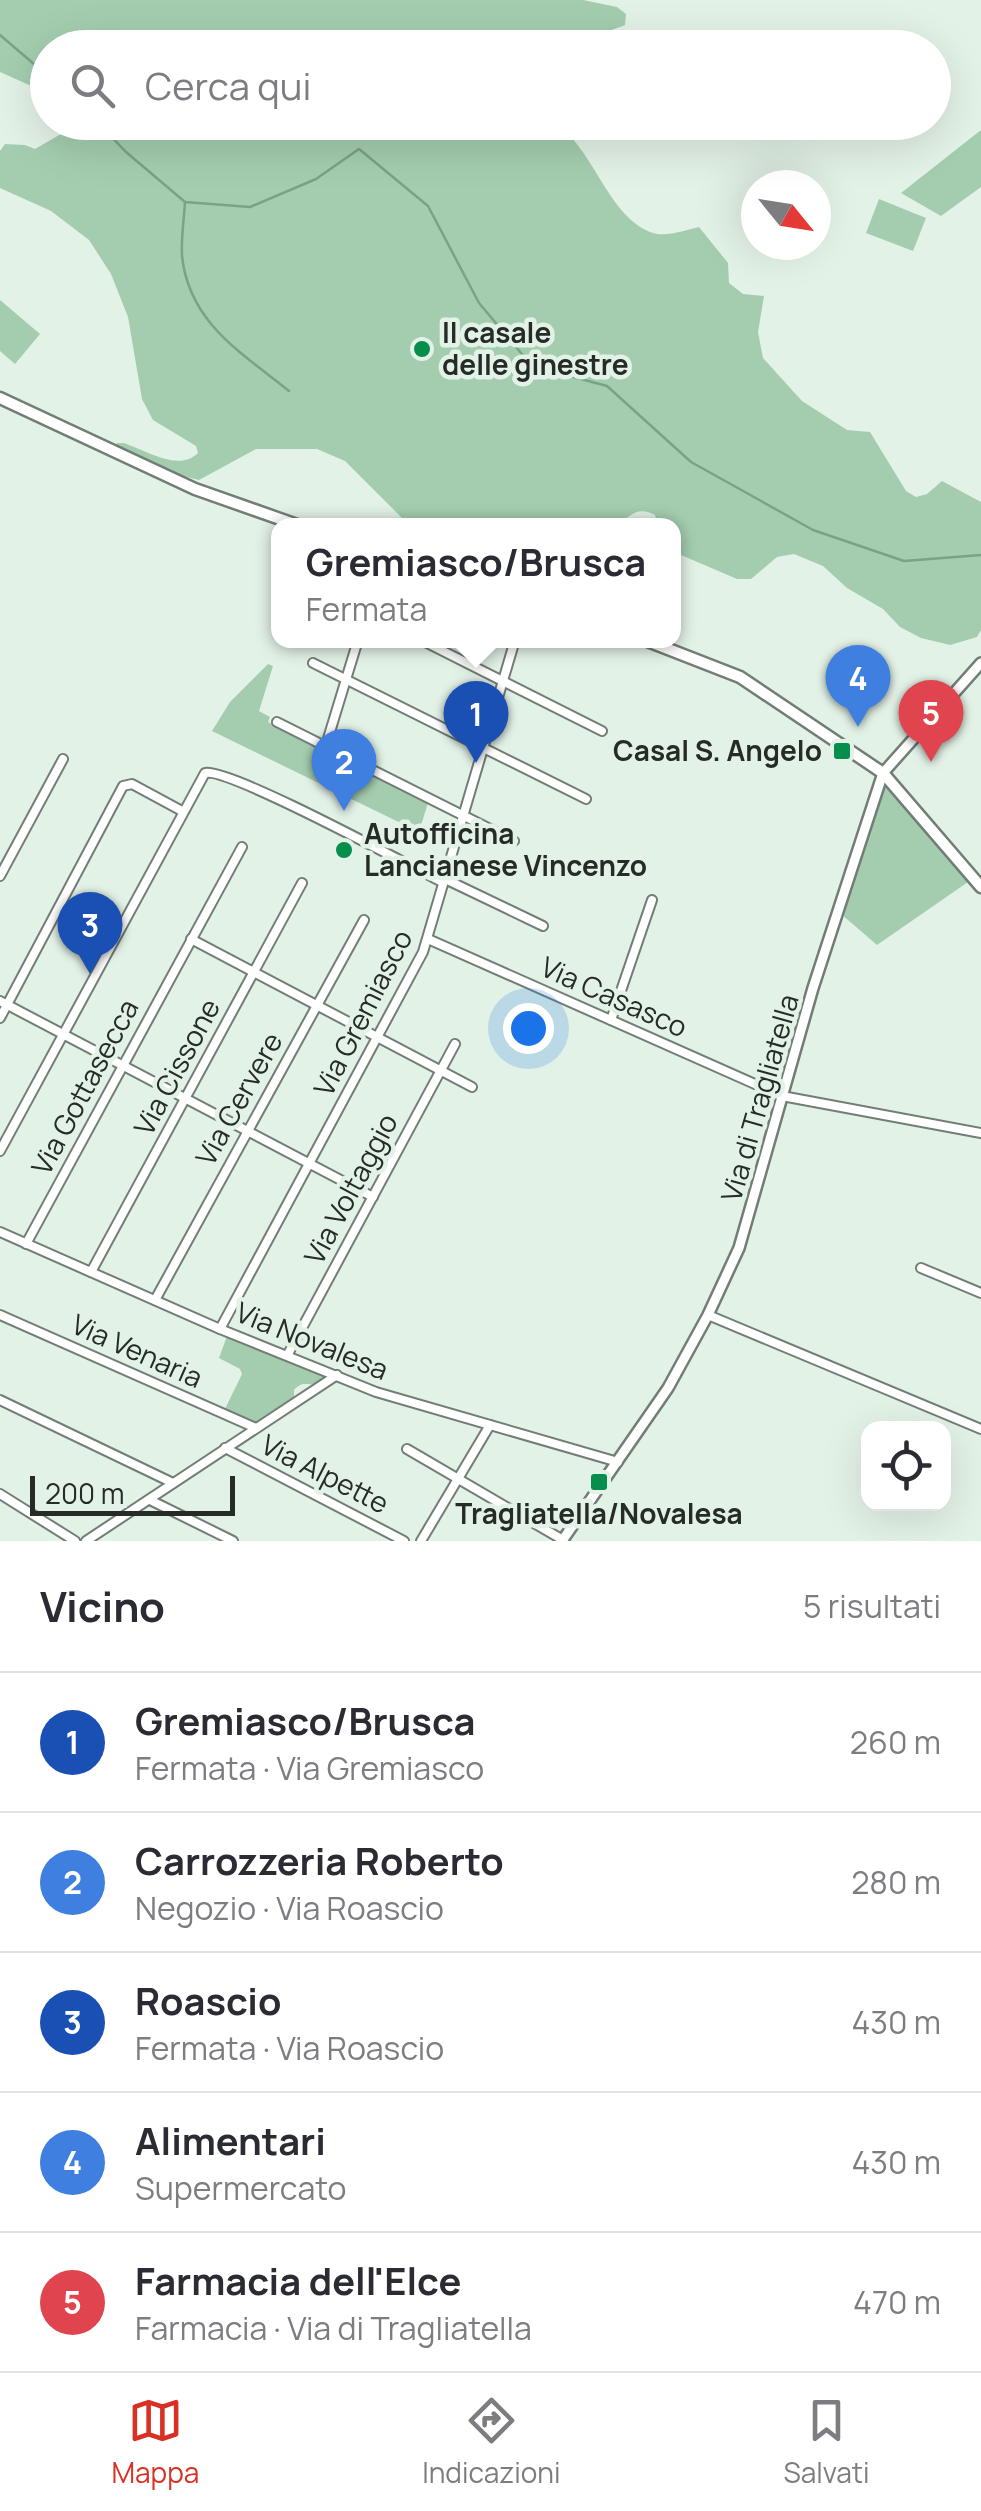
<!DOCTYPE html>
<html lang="it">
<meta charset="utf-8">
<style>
:root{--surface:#fff;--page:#f2f2f3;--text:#2b2b33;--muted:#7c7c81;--line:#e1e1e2;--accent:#d93025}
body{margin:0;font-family:Manrope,sans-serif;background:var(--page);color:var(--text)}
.controls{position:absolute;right:30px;bottom:30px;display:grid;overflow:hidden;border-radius:20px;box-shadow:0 10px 40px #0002}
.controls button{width:90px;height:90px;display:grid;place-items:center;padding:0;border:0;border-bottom:2px solid var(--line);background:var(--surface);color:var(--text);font:50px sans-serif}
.compass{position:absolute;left:741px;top:170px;width:90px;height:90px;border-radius:50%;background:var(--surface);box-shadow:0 10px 40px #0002;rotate:120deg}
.scale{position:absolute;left:30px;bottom:25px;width:205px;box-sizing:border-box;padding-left:10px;border:5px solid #262b27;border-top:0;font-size:28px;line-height:35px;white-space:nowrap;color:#262b27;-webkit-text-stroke:8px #e3f2e7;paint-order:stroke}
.you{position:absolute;left:528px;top:1028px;width:35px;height:35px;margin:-25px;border:8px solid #fff;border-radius:50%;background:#1a73e8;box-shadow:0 0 0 15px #1a73e833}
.badge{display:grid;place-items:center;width:65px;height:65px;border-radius:50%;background:var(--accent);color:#fff;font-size:32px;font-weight:700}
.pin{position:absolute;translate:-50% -82px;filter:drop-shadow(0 2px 5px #0008)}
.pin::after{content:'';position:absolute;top:52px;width:35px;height:30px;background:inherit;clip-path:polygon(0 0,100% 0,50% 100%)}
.popup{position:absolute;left:271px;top:518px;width:410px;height:130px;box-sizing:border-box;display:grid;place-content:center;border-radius:20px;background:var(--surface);filter:drop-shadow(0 2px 8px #0005);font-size:32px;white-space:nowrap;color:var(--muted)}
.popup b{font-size:38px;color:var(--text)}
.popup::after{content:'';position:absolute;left:50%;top:100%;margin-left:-20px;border:20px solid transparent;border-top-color:var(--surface)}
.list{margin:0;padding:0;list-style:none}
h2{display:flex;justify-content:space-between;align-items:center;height:130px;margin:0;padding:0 40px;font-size:42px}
h2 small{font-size:32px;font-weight:400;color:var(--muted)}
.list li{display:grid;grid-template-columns:65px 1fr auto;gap:30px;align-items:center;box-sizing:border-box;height:140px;padding:0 40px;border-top:2px solid var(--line)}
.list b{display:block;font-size:38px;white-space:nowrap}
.list p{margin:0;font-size:32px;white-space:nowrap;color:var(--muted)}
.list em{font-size:32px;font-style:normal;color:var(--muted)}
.icon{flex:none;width:55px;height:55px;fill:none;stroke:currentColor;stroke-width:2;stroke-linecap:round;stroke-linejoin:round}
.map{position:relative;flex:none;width:981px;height:1541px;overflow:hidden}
.search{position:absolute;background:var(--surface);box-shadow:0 10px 40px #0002;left:30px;right:30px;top:30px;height:110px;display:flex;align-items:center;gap:25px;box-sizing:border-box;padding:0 35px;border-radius:55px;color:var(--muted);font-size:38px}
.sheet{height:830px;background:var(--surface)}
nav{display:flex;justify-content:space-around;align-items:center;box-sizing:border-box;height:140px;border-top:2px solid var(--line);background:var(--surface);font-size:28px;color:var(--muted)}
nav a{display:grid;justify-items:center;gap:5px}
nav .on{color:var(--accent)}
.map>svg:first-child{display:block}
.green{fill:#a4cdaf}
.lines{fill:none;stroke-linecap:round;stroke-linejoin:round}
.stream{stroke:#78a484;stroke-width:2.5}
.minor-casing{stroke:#727e75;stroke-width:12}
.tertiary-casing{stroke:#727e75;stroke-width:14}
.secondary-casing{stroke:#727e75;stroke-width:15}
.minor{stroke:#fff;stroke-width:8}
.tertiary{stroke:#fff;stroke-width:9}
.secondary{stroke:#fff;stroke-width:10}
.poi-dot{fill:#088e4c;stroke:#e3f2e7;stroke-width:4}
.labels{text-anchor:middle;stroke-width:9;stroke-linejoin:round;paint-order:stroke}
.poi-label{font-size:28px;font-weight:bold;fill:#262b27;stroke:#e3f2e7;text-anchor:start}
.street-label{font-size:28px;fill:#262b27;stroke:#e3f2e7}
</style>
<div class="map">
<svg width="981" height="1541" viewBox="0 0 981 1541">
<rect width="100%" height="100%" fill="#e3f2e7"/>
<g class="green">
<path d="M0,0H583L617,7L626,14L625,25C612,31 548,49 538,46C520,41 510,28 492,42L491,48H48L47,93L0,72Z"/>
<path d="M80,123H555C594,148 608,218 653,233C666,237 687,230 699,227L728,263L729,283L743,294L764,296L758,332L763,358L802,401L847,430L870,432L906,491L916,497L927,494L942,481L981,502V630L977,637L950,645L921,638L900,627L883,609L847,588L823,566L794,554L777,557L751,579H737L674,552V526L658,525L655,515C635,505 631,518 614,525H409L345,461L317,449H256L199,480L175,474L115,447L117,443H124C147,451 179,472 198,453L196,446L153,420L142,399L128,317L111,274L89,240L51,211L0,188V151L5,144L25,145L35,149Z"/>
<polygon points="981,130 981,187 941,216 901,193"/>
<polygon points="879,199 926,218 913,251 866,233"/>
<polygon points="0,300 40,334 15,364 0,351"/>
<polygon points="268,664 273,666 259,711 270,717 268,722 428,803 419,832 212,731 230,702"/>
<polygon points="883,785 888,786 968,882 877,945 841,914"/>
<path d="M227,1336L325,1375L316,1384C306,1386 303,1380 294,1390V1398L257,1423L224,1411L242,1374L240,1369L219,1358Z"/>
</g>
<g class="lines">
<g class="stream">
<polyline points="0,35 48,76"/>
<polyline points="97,122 126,152 185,202 250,207 316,179 359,149 428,206 479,303 532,366 607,386 691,462 813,530 904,561 981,555"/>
<path d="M185,202C184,219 181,238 182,256C189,323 242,353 289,391"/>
</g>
<defs>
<g id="minor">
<polyline points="421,640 602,731"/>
<polyline points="313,663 586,799"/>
<polyline points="277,722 514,841"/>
<polyline points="326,745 358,640"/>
<polyline points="0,876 63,759"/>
<polyline points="443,878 543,926"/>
<polyline points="191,939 472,1087"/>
<polyline points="428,939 782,1096 981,1133"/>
<polyline points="0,1001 373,1197"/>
<polyline points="0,1018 123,786 132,784 182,811"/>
<polyline points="611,1020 652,900"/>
<path d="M0,1151L205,773C228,767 408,865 442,882"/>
<polyline points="0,1232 220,1329 376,1392 618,1462"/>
<polyline points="26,1244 242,847"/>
<polyline points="921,1268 981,1293"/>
<polyline points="91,1272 302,883"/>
<polyline points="155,1300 364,920"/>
<polyline points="0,1315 256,1428"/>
<polyline points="708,1315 981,1429"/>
<polyline points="220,1329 423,952 515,640"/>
<polyline points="288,1354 455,1044"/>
<polyline points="0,1400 173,1483"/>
<polyline points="225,1448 404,1541"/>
<polyline points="407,1449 563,1540"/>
<polyline points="0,1494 75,1541"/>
<polyline points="150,1500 233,1541"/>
<polyline points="86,1541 337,1375"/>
<polyline points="421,1541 490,1425"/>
</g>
<polyline id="tertiary" points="562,1541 668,1388 708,1315 739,1248 813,988 883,773 981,663"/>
<g id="secondary">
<polyline points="0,398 195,489 300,526"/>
<polyline points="645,640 740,677 883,773 981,887"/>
</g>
</defs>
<use href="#minor" class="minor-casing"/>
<use href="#tertiary" class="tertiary-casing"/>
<use href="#secondary" class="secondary-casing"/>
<use href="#minor" class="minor"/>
<use href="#tertiary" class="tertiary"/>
<use href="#secondary" class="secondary"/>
</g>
<g class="poi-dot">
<circle cx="422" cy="349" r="10"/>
<rect x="832" y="741" width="20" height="20" rx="5"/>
<circle cx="344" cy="850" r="10"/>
<rect x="589" y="1472" width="20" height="20" rx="5"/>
</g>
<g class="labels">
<g class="poi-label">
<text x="442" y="343">Il casale<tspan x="442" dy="32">delle ginestre</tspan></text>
<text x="822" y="761" text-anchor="end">Casal S. Angelo</text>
<text x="364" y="844">Autofficina<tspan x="364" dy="32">Lancianese Vincenzo</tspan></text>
<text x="599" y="1524" text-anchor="middle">Tragliatella/Novalesa</text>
</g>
<g class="street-label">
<text transform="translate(614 997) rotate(24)" y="10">Via Casasco</text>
<text transform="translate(363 1013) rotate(-63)" y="10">Via Gremiasco</text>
<text transform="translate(177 1067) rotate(-62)" y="10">Via Cissone</text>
<text transform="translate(85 1087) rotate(-62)" y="10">Via Gottasecca</text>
<text transform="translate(760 1098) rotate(-74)" y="10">Via di Tragliatella</text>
<text transform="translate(239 1099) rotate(-61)" y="10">Via Cervere</text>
<text transform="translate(351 1189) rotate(-62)" y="10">Via Voltaggio</text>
<text transform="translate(312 1341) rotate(22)" y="10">Via Novalesa</text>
<text transform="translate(137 1351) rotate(24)" y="10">Via Venaria</text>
<text transform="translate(325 1474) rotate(27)" y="10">Via Alpette</text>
</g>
</g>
</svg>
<div class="controls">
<button><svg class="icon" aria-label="locate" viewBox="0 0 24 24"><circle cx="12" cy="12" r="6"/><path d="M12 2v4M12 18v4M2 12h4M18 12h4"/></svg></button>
</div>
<svg class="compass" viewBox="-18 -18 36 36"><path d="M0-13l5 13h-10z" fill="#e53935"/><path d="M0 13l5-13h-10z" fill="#7c7c81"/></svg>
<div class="scale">200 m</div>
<div class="you"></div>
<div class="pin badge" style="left:476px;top:763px;background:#1a4fb4">1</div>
<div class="popup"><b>Gremiasco/Brusca</b>Fermata</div>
<div class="pin badge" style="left:344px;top:811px;background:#3f7fe0">2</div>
<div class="pin badge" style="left:90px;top:974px;background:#1a4fb4">3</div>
<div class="pin badge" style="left:858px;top:727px;background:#3f7fe0">4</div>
<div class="pin badge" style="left:931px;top:762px;background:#e0444e">5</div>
<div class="search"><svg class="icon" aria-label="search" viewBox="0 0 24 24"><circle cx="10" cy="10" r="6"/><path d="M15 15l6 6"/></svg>Cerca qui</div>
</div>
<section class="sheet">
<h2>Vicino<small>5 risultati</small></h2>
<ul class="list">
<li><span class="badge" style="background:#1a4fb4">1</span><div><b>Gremiasco/Brusca</b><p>Fermata · Via Gremiasco</p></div><em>260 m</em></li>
<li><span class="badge" style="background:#3f7fe0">2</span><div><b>Carrozzeria Roberto</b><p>Negozio · Via Roascio</p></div><em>280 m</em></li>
<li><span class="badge" style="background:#1a4fb4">3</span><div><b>Roascio</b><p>Fermata · Via Roascio</p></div><em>430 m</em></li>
<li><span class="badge" style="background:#3f7fe0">4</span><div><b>Alimentari</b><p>Supermercato</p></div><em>430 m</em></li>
<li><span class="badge" style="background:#e0444e">5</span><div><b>Farmacia dell'Elce</b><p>Farmacia · Via di Tragliatella</p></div><em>470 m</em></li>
</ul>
</section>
<nav>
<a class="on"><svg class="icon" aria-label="map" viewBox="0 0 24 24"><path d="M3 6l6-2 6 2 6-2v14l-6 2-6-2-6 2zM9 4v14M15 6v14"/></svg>Mappa</a>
<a><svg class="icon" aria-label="directions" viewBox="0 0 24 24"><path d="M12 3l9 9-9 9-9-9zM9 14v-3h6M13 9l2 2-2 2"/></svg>Indicazioni</a>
<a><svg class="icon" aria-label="saved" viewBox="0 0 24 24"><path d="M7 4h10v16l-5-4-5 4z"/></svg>Salvati</a>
</nav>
